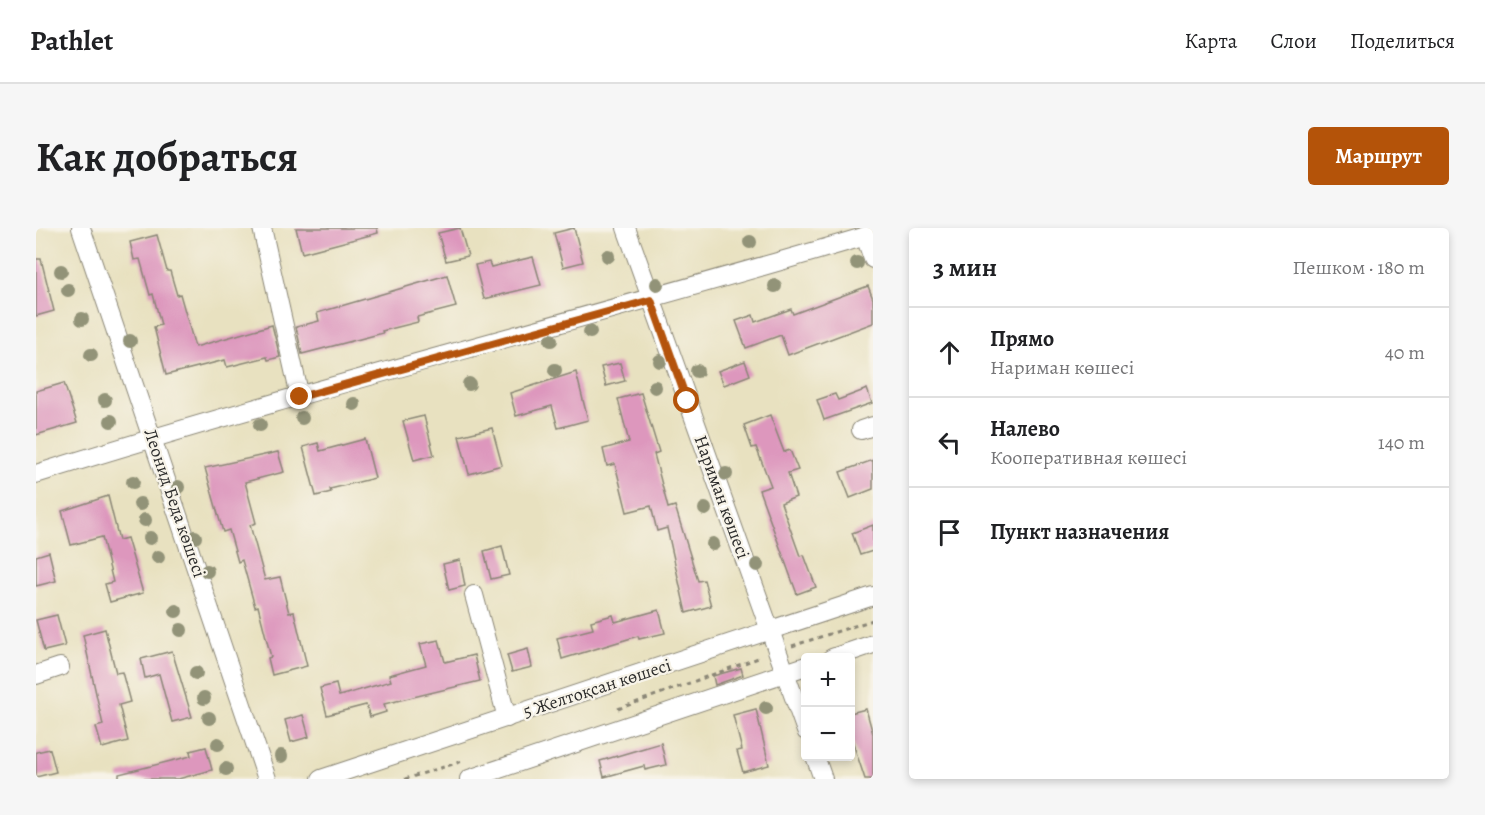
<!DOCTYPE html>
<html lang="ru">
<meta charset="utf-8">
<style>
:root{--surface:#fff;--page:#f6f6f6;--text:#202124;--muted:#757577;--line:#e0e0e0;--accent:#b45309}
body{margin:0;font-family:Alegreya,serif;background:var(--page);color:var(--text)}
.controls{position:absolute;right:18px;bottom:18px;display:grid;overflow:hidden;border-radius:6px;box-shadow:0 3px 9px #0003}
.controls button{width:54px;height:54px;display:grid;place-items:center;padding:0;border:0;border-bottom:2px solid var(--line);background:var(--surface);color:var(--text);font:30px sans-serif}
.stop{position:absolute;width:18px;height:18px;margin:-14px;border:4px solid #b45309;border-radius:50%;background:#fff}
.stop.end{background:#b45309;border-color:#fff;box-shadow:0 2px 6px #0008}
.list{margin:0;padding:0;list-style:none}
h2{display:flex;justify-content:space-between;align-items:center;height:78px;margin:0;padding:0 24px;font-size:26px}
h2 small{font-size:20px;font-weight:400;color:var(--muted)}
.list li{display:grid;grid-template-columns:39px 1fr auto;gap:18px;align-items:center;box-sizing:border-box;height:90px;padding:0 24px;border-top:2px solid var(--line)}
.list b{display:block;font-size:22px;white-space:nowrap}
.list p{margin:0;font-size:20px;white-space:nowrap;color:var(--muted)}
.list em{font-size:20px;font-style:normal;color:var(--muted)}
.icon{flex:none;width:33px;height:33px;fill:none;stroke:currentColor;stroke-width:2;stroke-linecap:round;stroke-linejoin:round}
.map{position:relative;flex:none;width:837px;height:551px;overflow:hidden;border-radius:6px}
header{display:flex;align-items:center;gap:36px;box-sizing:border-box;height:84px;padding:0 30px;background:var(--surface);border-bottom:2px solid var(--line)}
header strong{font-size:28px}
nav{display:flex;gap:33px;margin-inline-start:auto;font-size:21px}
.intro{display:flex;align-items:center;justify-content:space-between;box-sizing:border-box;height:144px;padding:0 36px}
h1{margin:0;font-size:42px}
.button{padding:15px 27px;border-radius:6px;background:var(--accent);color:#fff;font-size:21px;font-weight:700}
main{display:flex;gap:36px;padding:0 36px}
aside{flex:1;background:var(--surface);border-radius:6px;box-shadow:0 3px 9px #0003}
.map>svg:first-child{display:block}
.building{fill:#dd97bd}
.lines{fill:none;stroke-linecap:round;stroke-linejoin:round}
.minor-casing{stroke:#8a8676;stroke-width:20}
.path{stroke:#8a8676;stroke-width:3;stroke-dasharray:4.5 4.5;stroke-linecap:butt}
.minor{stroke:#fff;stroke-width:18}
.tree{fill:#929378}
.route{stroke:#b45309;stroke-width:8}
.labels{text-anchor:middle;stroke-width:4.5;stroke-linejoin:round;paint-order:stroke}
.street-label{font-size:18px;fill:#2b2b2b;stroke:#f7f3e8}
</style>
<header>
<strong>Pathlet</strong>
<nav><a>Карта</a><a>Слои</a><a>Поделиться</a></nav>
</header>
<div class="intro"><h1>Как добраться</h1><a class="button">Маршрут</a></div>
<main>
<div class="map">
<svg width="837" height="551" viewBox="0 0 837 551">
<rect width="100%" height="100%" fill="#f7f3e8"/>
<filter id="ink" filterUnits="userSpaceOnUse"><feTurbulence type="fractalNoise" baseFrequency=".0167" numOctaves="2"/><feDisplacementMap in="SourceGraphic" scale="12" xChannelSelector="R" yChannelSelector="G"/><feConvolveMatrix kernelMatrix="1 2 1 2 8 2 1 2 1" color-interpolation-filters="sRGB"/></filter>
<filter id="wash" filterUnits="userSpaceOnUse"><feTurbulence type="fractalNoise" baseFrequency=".008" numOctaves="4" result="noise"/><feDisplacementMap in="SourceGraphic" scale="24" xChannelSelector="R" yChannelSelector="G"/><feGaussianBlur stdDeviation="1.35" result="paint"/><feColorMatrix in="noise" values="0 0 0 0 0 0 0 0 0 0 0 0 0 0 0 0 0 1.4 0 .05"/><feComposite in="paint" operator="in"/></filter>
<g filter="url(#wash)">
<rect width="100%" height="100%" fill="#e8e1c0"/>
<g id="blocks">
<g class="building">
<polygon points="260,0 341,0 342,5 266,25"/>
<polygon points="424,0 432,28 410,33 402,5"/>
<polygon points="538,0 547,34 527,39 518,5"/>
<polygon points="121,7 131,43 134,43 141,67 144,66 159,119 236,97 244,129 232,132 231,129 191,139 189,132 130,147 118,99 125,97 117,66 114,67 104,31 98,32 94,14"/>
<polygon points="497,29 505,57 448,71 439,37 453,34 455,39"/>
<polygon points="0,31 5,31 18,83 0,88"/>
<polygon points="411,47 420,79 381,89 382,94 346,103 347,105 266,126 260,99 283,93 281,85"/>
<polygon points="832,58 837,71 837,95 752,127 745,107 710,120 700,93 717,87 719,94 755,81 757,86"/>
<polygon points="709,133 714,147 688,157 682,143"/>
<polygon points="584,135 589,153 570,158 565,139"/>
<polygon points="540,144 552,192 522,200 516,178 480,188 474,165"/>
<polygon points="28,155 41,195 0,207 0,163"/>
<polygon points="831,161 836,175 788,192 781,172 799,166 802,172"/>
<polygon points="605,165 623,224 618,226 632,280 639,278 662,353 668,352 675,378 650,385 631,300 621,303 615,278 591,284 579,236 571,238 567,221 593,214 582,171"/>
<polygon points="734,187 748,224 754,222 762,242 752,245 760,269 745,275 764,328 768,327 780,359 761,366 723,262 735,258 720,219 716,220 708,197"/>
<polygon points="388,188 398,227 378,232 367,193"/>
<polygon points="456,200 466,237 433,246 423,208"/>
<polygon points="329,211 339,250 294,261 295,264 280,268 267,219 282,215 284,223"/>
<polygon points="242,224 248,244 209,254 220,295 214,297 229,352 244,349 253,385 258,384 271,438 236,447 232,430 235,429 222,378 219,379 206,332 202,334 193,302 187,304 169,240"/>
<polygon points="837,232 837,261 814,270 804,244"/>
<polygon points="72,268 83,312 91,310 107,365 74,374 69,356 77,354 66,309 35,317 26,283"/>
<polygon points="837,297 837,323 824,327 816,305"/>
<polygon points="466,318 473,347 455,351 448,323"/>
<polygon points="13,324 20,353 0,358 0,328"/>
<polygon points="424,332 429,358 413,362 407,336"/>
<polygon points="623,382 629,405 603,411 602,408 526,431 521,410 557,401 555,393 577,387 579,394"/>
<polygon points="21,387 29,418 8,423 0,392"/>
<polygon points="69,401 80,445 86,444 94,474 83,477 92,513 66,520 60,499 67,497 47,407"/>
<polygon points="403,412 409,434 438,427 444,453 348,476 350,484 334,489 330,477 291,487 284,460 300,456 303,468 355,453 353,447 390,437 384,416"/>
<polygon points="492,421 496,439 476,444 471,427"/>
<polygon points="136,423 156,489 136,494 123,446 109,450 105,431"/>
<polygon points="705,440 707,447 679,457 677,448"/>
<polygon points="720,481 733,537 707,544 701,523 706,522 697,487"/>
<polygon points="830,481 837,506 837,551 829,551 814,506 814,485"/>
<polygon points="267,487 273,509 255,514 249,492"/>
<polygon points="625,515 630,537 609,542 608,538 568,549 564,533"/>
<polygon points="170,519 176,542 142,551 83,551 83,546 155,528 154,523"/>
<polygon points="14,521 20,544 0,549 0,524"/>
</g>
</g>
</g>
<g filter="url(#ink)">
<use href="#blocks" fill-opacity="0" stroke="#8a8676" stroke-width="1.5"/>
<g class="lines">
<defs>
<g id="minor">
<polyline points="45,0 231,551"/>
<polyline points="226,0 264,169"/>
<polyline points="590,0 770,503"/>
<polyline points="829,8 837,31"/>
<polyline points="825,202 837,198"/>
<path d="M0,246C277,159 559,89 837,6"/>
<polyline points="438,367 471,490"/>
<polyline points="796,430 837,416"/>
<polyline points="0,447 24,439"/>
<polyline points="779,528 787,551"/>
<polyline points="285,551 837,368"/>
<polyline points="433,551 770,438"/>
</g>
</defs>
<use href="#minor" class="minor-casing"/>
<g class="path">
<polyline points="756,418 837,392"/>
<polyline points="582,481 725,429"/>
<polyline points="369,551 427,533"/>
</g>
<use href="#minor" class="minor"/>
</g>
<g class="tree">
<circle cx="714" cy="14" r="7"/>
<circle cx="572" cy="28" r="7"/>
<circle cx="821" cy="35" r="7"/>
<circle cx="25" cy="43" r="7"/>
<circle cx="621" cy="56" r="7"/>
<circle cx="739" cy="58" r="7"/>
<circle cx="32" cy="62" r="7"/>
<circle cx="46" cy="91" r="7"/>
<circle cx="554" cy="104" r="7"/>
<circle cx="515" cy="112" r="7"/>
<circle cx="94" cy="113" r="7"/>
<circle cx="55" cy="127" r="7"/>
<circle cx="624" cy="133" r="7"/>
<circle cx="519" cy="142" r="7"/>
<circle cx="661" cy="143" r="7"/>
<circle cx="433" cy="156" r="7"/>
<circle cx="619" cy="159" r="7"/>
<circle cx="69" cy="172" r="7"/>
<circle cx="318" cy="176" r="7"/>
<circle cx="266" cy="190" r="7"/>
<circle cx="75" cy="193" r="7"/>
<circle cx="224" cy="197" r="7"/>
<circle cx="690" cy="246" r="7"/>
<circle cx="97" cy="254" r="7"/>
<circle cx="142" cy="259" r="7"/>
<circle cx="104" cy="276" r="7"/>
<circle cx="669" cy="281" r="7"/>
<circle cx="109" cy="292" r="7"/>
<circle cx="159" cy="309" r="7"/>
<circle cx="114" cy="310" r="7"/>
<circle cx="677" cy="316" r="7"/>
<circle cx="122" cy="329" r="7"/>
<circle cx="721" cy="337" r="7"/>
<circle cx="171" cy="343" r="7"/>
<circle cx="140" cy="383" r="7"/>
<circle cx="145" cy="402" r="7"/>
<circle cx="160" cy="445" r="7"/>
<circle cx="168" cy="470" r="7"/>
<circle cx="730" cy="480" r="7"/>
<circle cx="173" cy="490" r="7"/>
<circle cx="182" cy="516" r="7"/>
<circle cx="245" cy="528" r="7"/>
<circle cx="190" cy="541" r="7"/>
</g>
</g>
<g class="lines" filter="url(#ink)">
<polyline class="route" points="264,169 615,72 651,173"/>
</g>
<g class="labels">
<g class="street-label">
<text transform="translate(686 269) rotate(70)" y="6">Нариман көшесі</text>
<text transform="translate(139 275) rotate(71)" y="6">Леонид Беда көшесі</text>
<text transform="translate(561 460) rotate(-18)" y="6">5 Желтоқсан көшесі</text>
</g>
</g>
</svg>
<div class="controls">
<button>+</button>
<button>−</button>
</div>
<div class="stop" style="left:651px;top:173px"></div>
<div class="stop end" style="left:264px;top:169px"></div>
</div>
<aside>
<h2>3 мин<small>Пешком · 180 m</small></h2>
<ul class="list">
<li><svg class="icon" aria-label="ahead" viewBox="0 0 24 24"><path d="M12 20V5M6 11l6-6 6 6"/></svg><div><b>Прямо</b><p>Нариман көшесі</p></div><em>40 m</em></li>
<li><svg class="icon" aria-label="left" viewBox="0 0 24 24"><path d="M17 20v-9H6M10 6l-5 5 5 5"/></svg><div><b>Налево</b><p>Кооперативная көшесі</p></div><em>140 m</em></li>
<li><svg class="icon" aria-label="arrive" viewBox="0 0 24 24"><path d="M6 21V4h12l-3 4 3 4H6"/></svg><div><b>Пункт назначения</b></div></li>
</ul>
</aside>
</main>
